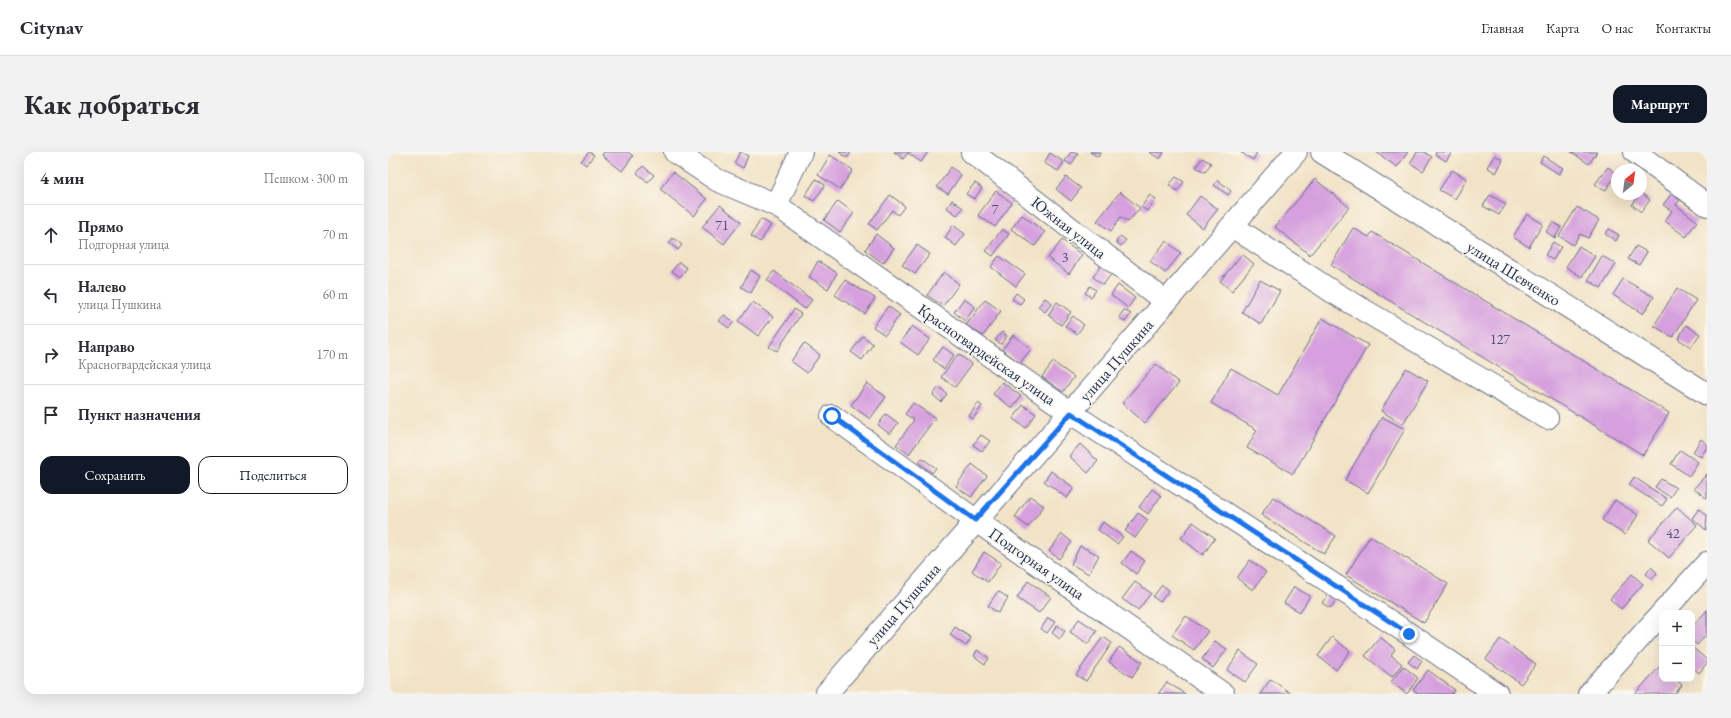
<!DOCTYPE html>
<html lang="ru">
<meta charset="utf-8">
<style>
:root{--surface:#fff;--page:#f2f2f3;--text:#2b2b33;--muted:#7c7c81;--line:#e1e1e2;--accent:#111827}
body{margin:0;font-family:"EB Garamond",serif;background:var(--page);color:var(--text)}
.controls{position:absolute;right:12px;bottom:12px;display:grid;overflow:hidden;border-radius:8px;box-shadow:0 4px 16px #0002}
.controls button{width:36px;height:36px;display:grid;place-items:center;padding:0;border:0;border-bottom:1px solid var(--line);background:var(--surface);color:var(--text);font:20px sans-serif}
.compass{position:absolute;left:1223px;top:12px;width:36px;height:36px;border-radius:50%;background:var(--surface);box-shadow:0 4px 16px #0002;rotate:29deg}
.stop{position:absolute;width:12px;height:12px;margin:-9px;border:3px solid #1a73e8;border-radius:50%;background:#fff}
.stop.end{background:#1a73e8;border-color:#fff;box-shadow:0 1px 4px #0008}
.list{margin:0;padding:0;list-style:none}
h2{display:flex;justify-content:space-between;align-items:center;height:52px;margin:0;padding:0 16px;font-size:17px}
h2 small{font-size:13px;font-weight:400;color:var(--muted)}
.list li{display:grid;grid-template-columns:26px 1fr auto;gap:12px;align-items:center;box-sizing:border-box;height:60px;padding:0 16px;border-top:1px solid var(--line)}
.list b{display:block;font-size:15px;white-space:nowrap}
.list p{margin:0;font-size:13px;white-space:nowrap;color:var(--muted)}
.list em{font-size:13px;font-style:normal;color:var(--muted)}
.actions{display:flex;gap:8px;padding:12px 16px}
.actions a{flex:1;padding:9px 0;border:1px solid var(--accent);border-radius:12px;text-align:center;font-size:14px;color:var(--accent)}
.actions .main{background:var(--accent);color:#fff}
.icon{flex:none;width:22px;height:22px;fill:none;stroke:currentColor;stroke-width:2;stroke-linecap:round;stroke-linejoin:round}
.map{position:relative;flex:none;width:1319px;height:542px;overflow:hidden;border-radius:12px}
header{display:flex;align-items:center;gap:24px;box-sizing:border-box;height:56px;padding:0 20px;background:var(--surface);border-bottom:1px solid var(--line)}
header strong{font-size:19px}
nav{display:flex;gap:22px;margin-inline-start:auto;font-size:14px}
.intro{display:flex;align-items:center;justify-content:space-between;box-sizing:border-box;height:96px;padding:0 24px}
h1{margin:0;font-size:28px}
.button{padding:10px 18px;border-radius:12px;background:var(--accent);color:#fff;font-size:14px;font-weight:700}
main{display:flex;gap:24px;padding:0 24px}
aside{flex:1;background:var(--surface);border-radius:12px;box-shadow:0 4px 16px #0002}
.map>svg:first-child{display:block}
.building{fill:#d6a0de}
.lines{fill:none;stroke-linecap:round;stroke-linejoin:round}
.minor-casing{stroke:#666e83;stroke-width:24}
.minor{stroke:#fff;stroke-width:22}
.route{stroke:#1a73e8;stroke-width:5}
.labels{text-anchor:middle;stroke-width:3;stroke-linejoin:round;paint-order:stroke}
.number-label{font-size:14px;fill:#4a4b7e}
.street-label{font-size:16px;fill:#1b2f5e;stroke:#fbf7ec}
</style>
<header>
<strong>Citynav</strong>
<nav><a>Главная</a><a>Карта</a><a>О нас</a><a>Контакты</a></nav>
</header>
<div class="intro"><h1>Как добраться</h1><a class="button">Маршрут</a></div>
<main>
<aside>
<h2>4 мин<small>Пешком · 300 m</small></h2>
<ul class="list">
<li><svg class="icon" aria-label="ahead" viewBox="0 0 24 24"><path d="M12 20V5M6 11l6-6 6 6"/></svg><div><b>Прямо</b><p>Подгорная улица</p></div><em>70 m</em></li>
<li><svg class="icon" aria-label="left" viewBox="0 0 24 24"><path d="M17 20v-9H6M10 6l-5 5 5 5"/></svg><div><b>Налево</b><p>улица Пушкина</p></div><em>60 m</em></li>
<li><svg class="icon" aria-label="right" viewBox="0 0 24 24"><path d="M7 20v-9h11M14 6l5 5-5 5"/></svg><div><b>Направо</b><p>Красногвардейская улица</p></div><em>170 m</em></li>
<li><svg class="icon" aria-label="arrive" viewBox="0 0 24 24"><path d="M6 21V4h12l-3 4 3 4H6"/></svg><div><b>Пункт назначения</b></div></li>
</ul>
<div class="actions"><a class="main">Сохранить</a><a>Поделиться</a></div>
</aside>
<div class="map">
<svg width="1319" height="542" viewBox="0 0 1319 542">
<rect width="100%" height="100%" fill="#fbf7ec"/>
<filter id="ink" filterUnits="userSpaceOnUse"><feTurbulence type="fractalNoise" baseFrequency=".025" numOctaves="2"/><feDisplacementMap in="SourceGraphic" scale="8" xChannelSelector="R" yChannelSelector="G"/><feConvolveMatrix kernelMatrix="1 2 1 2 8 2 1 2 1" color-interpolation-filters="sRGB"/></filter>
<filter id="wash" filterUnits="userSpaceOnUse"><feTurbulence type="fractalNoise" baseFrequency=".012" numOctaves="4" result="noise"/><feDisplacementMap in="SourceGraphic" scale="16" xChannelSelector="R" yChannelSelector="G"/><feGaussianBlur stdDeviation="0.9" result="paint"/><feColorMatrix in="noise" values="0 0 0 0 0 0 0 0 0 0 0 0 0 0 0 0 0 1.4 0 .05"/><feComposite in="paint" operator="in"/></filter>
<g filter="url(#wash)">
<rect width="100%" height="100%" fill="#f2e3c7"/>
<g id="blocks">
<g class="building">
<polygon points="201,0 206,3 198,13 193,9"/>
<polygon points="216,0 240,0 245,4 234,19 214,3"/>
<polygon points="352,0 360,4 355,16 346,11"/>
<polygon points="451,0 463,0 459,6"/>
<polygon points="506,0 540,0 533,10 520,1 515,7"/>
<polygon points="683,0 690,2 683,13 677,9"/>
<polygon points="702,0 713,0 710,5"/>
<polygon points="761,0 776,0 772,7"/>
<polygon points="852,0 869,0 865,8"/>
<polygon points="988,0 1020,0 1009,15"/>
<polygon points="1029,0 1036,0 1044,5 1035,19 1022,11"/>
<polygon points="1048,0 1064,0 1058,9 1047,2"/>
<polygon points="1183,0 1209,0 1201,12"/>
<polygon points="662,1 676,10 670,19 656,11"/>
<polygon points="442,3 465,18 452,37 430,23"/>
<polygon points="1107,3 1115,8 1108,21 1099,15"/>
<polygon points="1155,4 1175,16 1171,22 1152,10"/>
<polygon points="814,6 823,11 817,20 808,15"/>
<polygon points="255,14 266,23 260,30 249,21"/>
<polygon points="563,15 573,23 560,42 549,35"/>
<polygon points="1220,15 1229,22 1217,39 1207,32"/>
<polygon points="1064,18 1079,27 1067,47 1051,38"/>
<polygon points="285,20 319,47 306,64 272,37"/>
<polygon points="678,25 693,36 683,49 668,37"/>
<polygon points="788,25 796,30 789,39 781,33"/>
<polygon points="428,27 437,33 426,49 417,44"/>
<polygon points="927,27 961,55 922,103 887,75"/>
<polygon points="830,28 843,39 840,43 826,33"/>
<polygon points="587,31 594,36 586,47 578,42"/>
<polygon points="608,39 624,51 607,75 590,63"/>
<polygon points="732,40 752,56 740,70 733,65 723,79 709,69"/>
<polygon points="1253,41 1262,48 1253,60 1244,53"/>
<polygon points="1284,41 1292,48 1288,53 1309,69 1298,85 1277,69 1284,59 1275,53"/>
<polygon points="502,43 517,54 510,63 504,58 489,78 481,72"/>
<polygon points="762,43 768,47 759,59 753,55"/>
<polygon points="1102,43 1118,52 1111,63 1095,54"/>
<polygon points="812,44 830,57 815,76 798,63"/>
<polygon points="564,48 575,56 569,63 559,56"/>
<polygon points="450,49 466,61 452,80 436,68"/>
<polygon points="332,53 353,70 336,92 314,75"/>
<polygon points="1189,55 1211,68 1200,86 1192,82 1185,93 1171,84"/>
<polygon points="1139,62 1155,72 1141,95 1125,85"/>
<polygon points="634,63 657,80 647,94 623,77"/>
<polygon points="373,67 383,73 372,90 363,84"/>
<polygon points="1165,70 1173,75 1167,86 1158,80"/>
<polygon points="565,73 577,82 568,94 557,86"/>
<polygon points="965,76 981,85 984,80 1281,261 1255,303 943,113"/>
<polygon points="614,77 621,82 605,104 598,99"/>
<polygon points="1221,77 1231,83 1228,89 1217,82"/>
<polygon points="488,82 506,96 495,111 477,98"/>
<polygon points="732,84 738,88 733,94 728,90"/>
<polygon points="285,86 294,93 290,98 281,91"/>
<polygon points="674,88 694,103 681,122 660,106"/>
<polygon points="778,89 793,101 777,121 762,109"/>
<polygon points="1165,90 1173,95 1165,108 1157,103"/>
<polygon points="529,93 542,102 527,122 514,113"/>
<polygon points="1191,94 1207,104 1194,125 1178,115"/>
<polygon points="1248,94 1259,100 1251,113 1240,107"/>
<polygon points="854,102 866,112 844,139 832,129"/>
<polygon points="611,104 637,122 628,134 603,115"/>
<polygon points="1214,104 1228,112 1213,136 1200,128"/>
<polygon points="430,109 449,121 440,137 421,125"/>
<polygon points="291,110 299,116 292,125 284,119"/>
<polygon points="713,113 724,121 715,133 705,125"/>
<polygon points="363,118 372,124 363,141 353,135"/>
<polygon points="386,119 424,148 417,157 379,128"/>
<polygon points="556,120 571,132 555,154 539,143"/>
<polygon points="1235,127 1266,145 1255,162 1225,143"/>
<polygon points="457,128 487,146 477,162 447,143"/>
<polygon points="872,128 892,139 873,172 854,160"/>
<polygon points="730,133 747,146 740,156 723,143"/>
<polygon points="702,134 708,138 703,145 697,141"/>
<polygon points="1289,136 1308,148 1285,185 1266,174"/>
<polygon points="628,141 636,147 632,152 624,147"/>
<polygon points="657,146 664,151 657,160 650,155"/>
<polygon points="576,147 587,155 577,169 566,160"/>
<polygon points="597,148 613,159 595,184 578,173"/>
<polygon points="365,150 385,165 370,184 350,169"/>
<polygon points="669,150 683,160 673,173 660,163"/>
<polygon points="500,154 512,163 497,183 485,175"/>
<polygon points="406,157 413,162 389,199 381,195"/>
<polygon points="736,158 743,162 737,170 731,165"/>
<polygon points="336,163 346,170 341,176 331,169"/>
<polygon points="685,164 696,173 689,182 677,174"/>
<polygon points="934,166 980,193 905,322 859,296 869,278 823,251 843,216 890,243"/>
<polygon points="1298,173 1312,182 1303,195 1290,187"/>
<polygon points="524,174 542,187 530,203 512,190"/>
<polygon points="614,180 619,184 613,192 607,188"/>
<polygon points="625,183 643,197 632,211 614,198"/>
<polygon points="475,184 485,192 474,208 463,200"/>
<polygon points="416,191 432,203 419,221 403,209"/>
<polygon points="555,195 566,203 556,217 545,208"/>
<polygon points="570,202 584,212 567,235 553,225"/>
<polygon points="665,210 686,225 675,240 654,225"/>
<polygon points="768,212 791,231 757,271 734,251"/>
<polygon points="1018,216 1040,229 1015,272 993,259"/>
<polygon points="614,230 633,244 624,256 605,242"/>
<polygon points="479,231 498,245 482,267 463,253"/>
<polygon points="551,235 559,242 553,250 545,243"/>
<polygon points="525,251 547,266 521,302 508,293 526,268 517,262"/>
<polygon points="590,251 594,254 585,267 581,264"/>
<polygon points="635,253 648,262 638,276 625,267"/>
<polygon points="498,262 510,271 502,282 490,273"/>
<polygon points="994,265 1017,277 980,341 957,328"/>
<polygon points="593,283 602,289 594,299 585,293"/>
<polygon points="1313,287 1319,292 1319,295 1313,305 1305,300"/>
<polygon points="692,292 710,309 700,321 681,304"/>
<polygon points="1292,298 1310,310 1301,324 1283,312"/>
<polygon points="534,306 548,316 544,321 531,311"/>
<polygon points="584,312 599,324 583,345 568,334"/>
<polygon points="663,319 686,336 679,346 656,329"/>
<polygon points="1319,322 1319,347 1306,336"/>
<polygon points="1246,325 1279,347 1274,354 1241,333"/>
<polygon points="1273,327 1288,336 1282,345 1267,335"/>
<polygon points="764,337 773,344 760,362 751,355"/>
<polygon points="642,344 656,354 640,375 627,365"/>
<polygon points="885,345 948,384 936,402 873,363"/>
<polygon points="1227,348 1250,363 1237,383 1214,368"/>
<polygon points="1289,355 1309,373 1281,406 1260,388"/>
<polygon points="1311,357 1319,364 1318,378 1304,366"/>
<polygon points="750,361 760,368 747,386 737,379"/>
<polygon points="715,370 735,385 729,392 710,378"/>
<polygon points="805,370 827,386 815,403 793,386"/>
<polygon points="674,382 684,390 671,407 661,399"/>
<polygon points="982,384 1060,432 1036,471 958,423"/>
<polygon points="692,394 711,403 701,422 683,412"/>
<polygon points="743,399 757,409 748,422 734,411"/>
<polygon points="596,400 613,411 600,430 584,419"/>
<polygon points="862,408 878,420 865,438 849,426"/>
<polygon points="1263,415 1269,421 1264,427 1258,422"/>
<polygon points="1244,422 1255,432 1233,457 1222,447"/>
<polygon points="640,429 663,445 651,461 629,446"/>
<polygon points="747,430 763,441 750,458 734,447"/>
<polygon points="774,433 781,438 772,450 765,445"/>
<polygon points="906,435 922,444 912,460 896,451"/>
<polygon points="610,439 620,446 610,461 600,454"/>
<polygon points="942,440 950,446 942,456 934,451"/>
<polygon points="1319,458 1319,482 1309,493 1304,489 1304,475"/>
<polygon points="798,464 820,479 806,498 784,483"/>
<polygon points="660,466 667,470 659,481 653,477"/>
<polygon points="691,467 709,479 700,492 682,480"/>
<polygon points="669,473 677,479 672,487 664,481"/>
<polygon points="567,475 583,486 578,494 562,483"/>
<polygon points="715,485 724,491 698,529 688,523"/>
<polygon points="944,485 962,499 948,518 930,504"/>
<polygon points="992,485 1007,497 1003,503 1014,512 1004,525 977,504"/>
<polygon points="1112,487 1148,512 1133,532 1098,507"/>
<polygon points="827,489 839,497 825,516 814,507"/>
<polygon points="731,495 754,510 744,525 721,510"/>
<polygon points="1304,495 1319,508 1319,511 1311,521 1304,515"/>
<polygon points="589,498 601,506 597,512 586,504"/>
<polygon points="852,499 870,512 857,530 839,518"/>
<polygon points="1026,503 1034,509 1029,517 1020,510"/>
<polygon points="1015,514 1030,526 1019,542 1003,530"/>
<polygon points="1272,514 1274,515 1274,527 1287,527 1294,533 1287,542 1247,542"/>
<polygon points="1040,518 1067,538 1064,542 1030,542 1025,538"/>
<polygon points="883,527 903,542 872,542"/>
<polygon points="779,530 797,542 770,542"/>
</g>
</g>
</g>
<g filter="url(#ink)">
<use href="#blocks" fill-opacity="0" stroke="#666e83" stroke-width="1"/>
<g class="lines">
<defs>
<g id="minor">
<polyline points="287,0 329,28 388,53 683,261 1021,482 1109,542"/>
<polyline points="584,0 778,150"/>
<polyline points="934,0 1319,242"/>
<polyline points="1247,0 1319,53"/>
<polyline points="388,53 413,0"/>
<polyline points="844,74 945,140 1159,266"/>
<polyline points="444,264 587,368 835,542"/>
<polyline points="438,542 908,0"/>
<polyline points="1201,542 1319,411"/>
</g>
</defs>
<use href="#minor" class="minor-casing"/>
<use href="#minor" class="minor"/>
</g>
</g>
<g class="lines" filter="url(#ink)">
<polyline class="route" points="444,264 587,368 683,261 1021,482"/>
</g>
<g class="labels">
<g class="number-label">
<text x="607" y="62">7</text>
<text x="334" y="78">71</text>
<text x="677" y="110">3</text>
<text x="1112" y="192">127</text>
<text x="1285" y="386">42</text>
</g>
<g class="street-label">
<text transform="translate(681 75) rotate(38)" y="6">Южная улица</text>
<text transform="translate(1126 121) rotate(32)" y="6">улица Шевченко</text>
<text transform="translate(599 202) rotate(35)" y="6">Красногвардейская улица</text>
<text transform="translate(728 208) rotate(-49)" y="6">улица Пушкина</text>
<text transform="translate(649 411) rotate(35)" y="6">Подгорная улица</text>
<text transform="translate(515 452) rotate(-49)" y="6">улица Пушкина</text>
</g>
</g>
</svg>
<div class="controls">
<button>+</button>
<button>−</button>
</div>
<svg class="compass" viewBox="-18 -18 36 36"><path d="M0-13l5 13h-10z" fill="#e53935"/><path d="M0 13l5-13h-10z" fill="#7c7c81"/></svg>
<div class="stop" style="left:444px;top:264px"></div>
<div class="stop end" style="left:1021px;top:482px"></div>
</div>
</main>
